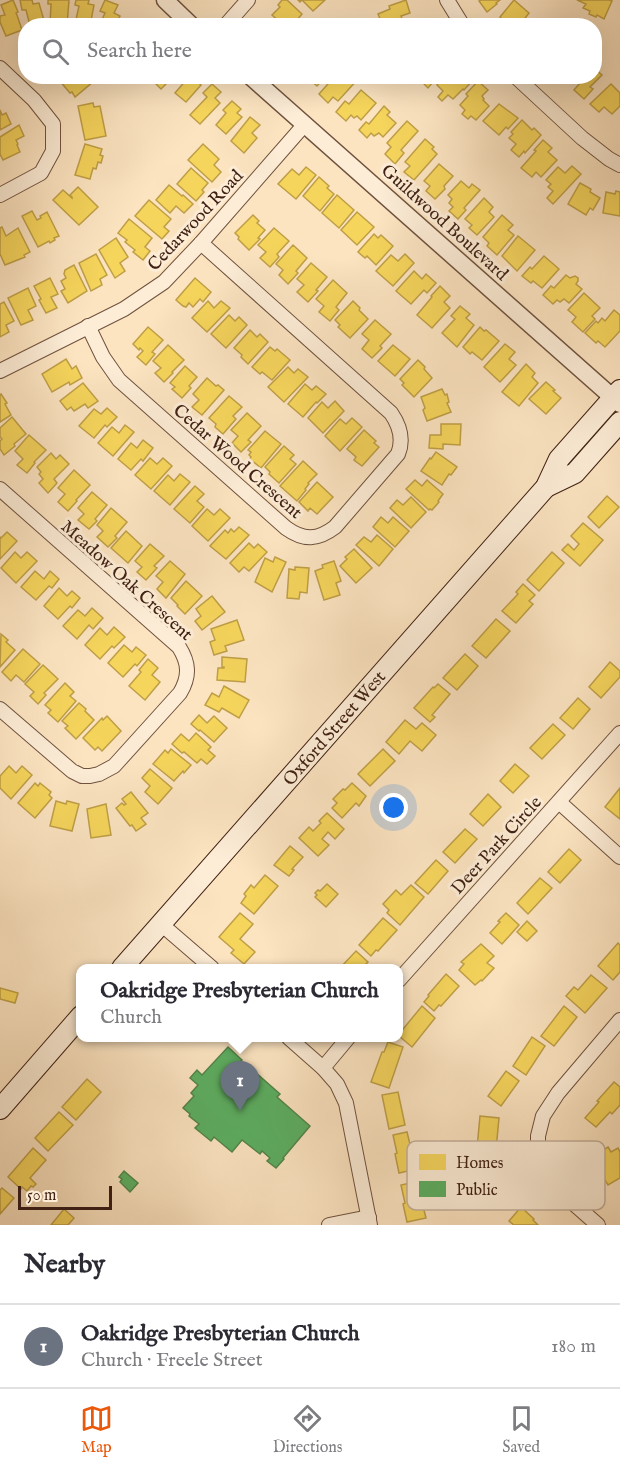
<!DOCTYPE html>
<meta charset="utf-8">
<style>
:root{--surface:#fff;--page:#f2f2f3;--text:#2b2b33;--muted:#7c7c81;--line:#e1e1e2;--accent:#ea580c}
body{margin:0;font-family:"IM FELL English",serif;background:var(--page);color:var(--text)}
.scale{position:absolute;left:18px;bottom:15px;width:94px;box-sizing:border-box;padding-left:6px;border:3px solid #402113;border-top:0;font-size:16px;line-height:21px;white-space:nowrap;color:#402113;-webkit-text-stroke:4px #fdedd7;paint-order:stroke}
.you{position:absolute;left:394px;top:808px;width:21px;height:21px;margin:-15px;border:4px solid #fff;border-radius:50%;background:#1a73e8;box-shadow:0 0 0 9px #1a73e833}
.badge{display:grid;place-items:center;width:39px;height:39px;border-radius:50%;background:var(--accent);color:#fff;font-size:20px;font-weight:700}
.pin{position:absolute;translate:-50% -50px;filter:drop-shadow(0 2px 3px #0008)}
.pin::after{content:'';position:absolute;top:32px;width:21px;height:18px;background:inherit;clip-path:polygon(0 0,100% 0,50% 100%)}
.popup{position:absolute;left:76px;top:964px;width:327px;height:78px;box-sizing:border-box;display:grid;place-content:center;border-radius:12px;background:var(--surface);filter:drop-shadow(0 2px 4px #0005);font-size:20px;white-space:nowrap;color:var(--muted)}
.popup b{font-size:22px;color:var(--text)}
.popup::after{content:'';position:absolute;left:50%;top:100%;margin-left:-12px;border:12px solid transparent;border-top-color:var(--surface)}
.list{margin:0;padding:0;list-style:none}
h2{display:flex;justify-content:space-between;align-items:center;height:78px;margin:0;padding:0 24px;font-size:26px}
h2 small{font-size:20px;font-weight:400;color:var(--muted)}
.list li{display:grid;grid-template-columns:39px 1fr auto;gap:18px;align-items:center;box-sizing:border-box;height:84px;padding:0 24px;border-top:2px solid var(--line)}
.list b{display:block;font-size:22px;white-space:nowrap}
.list p{margin:0;font-size:20px;white-space:nowrap;color:var(--muted)}
.list em{font-size:20px;font-style:normal;color:var(--muted)}
.icon{flex:none;width:33px;height:33px;fill:none;stroke:currentColor;stroke-width:2;stroke-linecap:round;stroke-linejoin:round}
.map{position:relative;flex:none;width:620px;height:1225px;overflow:hidden}
.search{position:absolute;background:var(--surface);box-shadow:0 6px 24px #0002;left:18px;right:18px;top:18px;height:66px;display:flex;align-items:center;gap:15px;box-sizing:border-box;padding:0 21px;border-radius:24px;color:var(--muted);font-size:22px}
.sheet{height:162px;background:var(--surface)}
nav{display:flex;justify-content:space-around;align-items:center;box-sizing:border-box;height:84px;border-top:2px solid var(--line);background:var(--surface);font-size:16px;color:var(--muted)}
nav a{display:grid;justify-items:center;gap:3px}
nav .on{color:var(--accent)}
.map>svg:first-child{display:block}
.homes{fill:#f6d55c;stroke:#bf9f46;stroke-width:1.5}
.public{fill:#5aae61;stroke:#52844a;stroke-width:1.5}
.lines{fill:none;stroke-linecap:round;stroke-linejoin:round}
.minor-casing{stroke:#6f523e;stroke-width:16}
.tertiary-casing{stroke:#6f523e;stroke-width:19}
.secondary-casing{stroke:#402113;stroke-width:22}
.minor{stroke:#fdedd7;stroke-width:14}
.tertiary{stroke:#fdedd7;stroke-width:16}
.secondary{stroke:#fdedd7;stroke-width:20}
.labels{text-anchor:middle;stroke-width:6;stroke-linejoin:round;paint-order:stroke}
.street-label{font-size:18px;fill:#402113;stroke:#fdedd7}
.key{fill:#fdedd7;stroke:#c4b09c;stroke-width:1.5}
.key-label{font-size:16px;fill:#402113}
</style>
<div class="map">
<svg width="620" height="1225" viewBox="0 0 620 1225">
<rect width="100%" height="100%" fill="#fce4c1"/>
<filter id="stains"><feTurbulence type="fractalNoise" baseFrequency=".00333" numOctaves="4"/><feColorMatrix values="0 0 0 0 .2 0 0 0 0 .09 0 0 0 0 .02 0 0 0 .5 -.17"/></filter>
<radialGradient id="worn" r=".72"><stop offset=".6" stop-color="#630" stop-opacity="0"/><stop offset="1" stop-color="#630" stop-opacity=".3"/></radialGradient>
<g class="homes">
<polygon points="13,0 18,12 16,13 17,15 22,30 6,36 0,22 0,16 5,15 1,5"/>
<polygon points="20,0 32,0 33,4 39,3 45,24 30,26 26,10 22,10"/>
<polygon points="48,0 69,0 67,25 50,24 51,4 48,4"/>
<polygon points="76,0 89,0 88,4 94,5 90,26 75,24 79,6 75,5"/>
<polygon points="105,0 118,5 114,13 120,16 115,26 99,26 105,13 100,11"/>
<polygon points="282,0 287,0 302,14 292,26 284,26 272,15 280,7 278,5"/>
<polygon points="298,0 325,0 313,11 302,0 300,2"/>
<polygon points="406,0 410,13 401,16 405,26 383,26 378,14 390,9 389,6"/>
<polygon points="481,0 500,0 496,3 497,4 487,12 479,1"/>
<polygon points="514,0 529,13 519,26 506,26 507,24 500,17"/>
<polygon points="577,0 609,0 612,1 604,19 597,15 596,17 589,14 590,11 583,8 586,4"/>
<polygon points="594,68 602,75 590,87 593,89 584,99 574,90 580,83 575,76 594,76"/>
<polygon points="63,76 91,76 94,81 75,97 72,92 70,93 59,80"/>
<polygon points="155,76 174,76 161,89 152,80"/>
<polygon points="184,76 200,76 196,81 201,85 186,102 175,93 187,79"/>
<polygon points="301,76 326,76 317,86 310,80 307,82"/>
<polygon points="335,76 355,76 358,79 338,101 333,97 328,103 319,94"/>
<polygon points="416,76 438,76 428,88"/>
<polygon points="444,76 457,76 460,79 462,76 471,76 474,79 464,90 463,89 453,99 448,95 442,101 438,97 443,91 437,85"/>
<polygon points="478,81 488,90 482,96 484,99 483,100 489,106 476,120 471,116 468,119 462,114 465,110 460,105 468,96 466,94"/>
<polygon points="212,84 221,92 215,98 220,103 200,124 190,115 207,97 203,93"/>
<polygon points="611,84 620,93 620,106 612,114 604,107 599,112 590,104"/>
<polygon points="361,90 376,103 361,120 357,116 354,118 351,115 346,121 336,112 345,101 349,104"/>
<polygon points="232,101 241,109 237,113 242,117 226,134 216,125 226,113 223,110"/>
<polygon points="93,103 94,107 100,106 106,136 85,140 78,106"/>
<polygon points="499,104 518,118 508,129 506,127 499,135 483,121"/>
<polygon points="384,106 390,112 387,115 396,123 383,137 379,133 374,136 371,133 367,138 359,130 366,122 369,124"/>
<polygon points="0,110 2,115 6,113 11,124 0,130"/>
<polygon points="250,117 260,125 252,133 257,138 244,153 231,141"/>
<polygon points="522,120 532,130 534,128 541,135 525,153 524,151 519,157 511,150 516,144 509,138 513,134 511,132"/>
<polygon points="407,121 418,131 401,150 404,153 395,164 385,154 391,147 387,143"/>
<polygon points="19,125 24,136 16,140 18,144 17,145 20,152 3,160 0,154 0,137"/>
<polygon points="425,139 434,147 432,149 437,154 414,180 404,172 410,166 405,162"/>
<polygon points="543,140 552,148 548,152 557,160 541,177 536,172 532,177 521,168 536,151 534,150"/>
<polygon points="85,144 102,149 100,155 103,156 101,163 98,162 96,169 93,168 90,179 75,175"/>
<polygon points="203,144 219,159 214,165 221,172 212,182 188,160"/>
<polygon points="439,164 453,176 444,186 445,189 435,199 426,191 430,186 424,181"/>
<polygon points="572,166 581,174 553,204 547,198 553,191 548,187 551,184 546,180 558,167 565,173"/>
<polygon points="306,167 316,175 296,199 278,184 292,169 299,175"/>
<polygon points="191,168 208,183 202,190 204,192 196,201 177,184"/>
<polygon points="319,177 329,186 327,188 334,194 320,211 303,196"/>
<polygon points="461,181 469,188 472,184 480,190 464,208 466,210 458,219 449,211 453,207 449,203 452,199 448,195"/>
<polygon points="580,183 591,189 590,192 600,198 593,210 590,208 586,215 568,204"/>
<polygon points="169,185 182,196 183,195 193,204 184,213 176,206 170,213 156,200"/>
<polygon points="78,187 98,207 79,225 53,200 63,190 72,198 72,197 70,195"/>
<polygon points="616,191 620,192 620,216 603,213 606,192 615,194"/>
<polygon points="337,195 354,210 339,228 322,213"/>
<polygon points="484,198 493,207 489,212 494,217 477,235 469,228 472,225 465,219"/>
<polygon points="149,200 171,219 164,227 169,231 162,239 135,216"/>
<polygon points="32,211 37,220 41,218 40,216 47,212 59,236 54,238 55,240 50,243 49,241 38,247 22,216"/>
<polygon points="357,212 374,227 357,245 341,230"/>
<polygon points="253,215 259,221 257,223 265,230 258,238 260,239 249,250 238,239 239,237 235,233"/>
<polygon points="502,215 513,225 508,230 514,235 497,255 487,246 489,243 483,237"/>
<polygon points="129,219 152,238 145,247 150,251 143,260 133,252 135,250 125,242 127,240 118,233"/>
<polygon points="2,227 6,236 18,228 30,252 24,255 25,257 5,265 0,254 0,228"/>
<polygon points="274,228 289,241 277,254 279,257 270,267 260,258 266,252 258,245"/>
<polygon points="374,234 378,238 381,235 393,246 376,265 367,256 365,258 358,252"/>
<polygon points="518,236 535,250 517,271 502,256"/>
<polygon points="116,238 128,257 120,263 125,271 115,278 99,250"/>
<polygon points="293,245 307,258 296,271 298,273 288,284 279,275 283,270 276,264"/>
<polygon points="96,254 107,275 100,279 102,285 91,291 79,263"/>
<polygon points="405,254 414,263 393,286 376,271 391,255 398,261"/>
<polygon points="544,256 559,269 542,288 533,281 531,283 522,276 530,267 532,269"/>
<polygon points="311,263 327,277 316,290 318,291 308,302 297,292 304,285 297,279"/>
<polygon points="74,265 87,291 68,303 61,291 65,289 61,281 66,278 64,274 65,270"/>
<polygon points="414,271 422,279 426,274 436,283 427,293 424,290 411,304 396,291"/>
<polygon points="566,275 570,278 575,276 578,278 578,281 576,284 582,289 569,303 564,299 560,302 557,300 553,304 543,295 551,286 554,288"/>
<polygon points="50,278 58,294 51,297 57,308 46,313 39,300 41,299 34,286"/>
<polygon points="195,278 211,292 203,302 200,299 193,307 189,303 186,307 183,306 176,300"/>
<polygon points="333,280 347,293 336,307 339,310 330,321 319,312 324,306 316,299"/>
<polygon points="440,286 450,296 444,302 450,308 432,328 417,315 432,297 431,296"/>
<polygon points="28,288 36,306 28,310 33,320 21,325 8,298"/>
<polygon points="584,293 600,308 592,316 595,319 583,332 572,322 576,317 568,310"/>
<polygon points="208,301 214,308 221,301 230,308 207,332 192,318"/>
<polygon points="353,301 360,308 359,310 368,319 350,338 338,327 340,325 335,320"/>
<polygon points="4,302 14,321 6,325 9,332 0,337 0,304"/>
<polygon points="460,306 470,314 466,318 474,325 457,347 442,333 455,319 451,316"/>
<polygon points="614,310 620,315 620,331 605,347 598,341 596,343 585,333 596,321 598,323 602,318 605,321"/>
<polygon points="229,315 235,321 239,317 247,325 226,348 211,334"/>
<polygon points="375,320 391,334 380,346 382,348 372,358 362,349 369,340 362,334"/>
<polygon points="148,327 163,340 152,352 155,354 146,365 137,357 143,351 140,348 139,350 133,344"/>
<polygon points="480,327 484,331 486,330 499,341 482,360 472,352 470,354 463,347"/>
<polygon points="250,330 257,337 260,334 268,342 248,364 241,357 242,355 234,348"/>
<polygon points="505,344 515,352 509,359 516,365 500,382 484,367"/>
<polygon points="168,345 184,360 172,372 173,373 164,382 155,373 161,368 153,361"/>
<polygon points="393,345 410,359 395,376 378,361"/>
<polygon points="270,347 275,351 277,349 290,360 272,380 262,372 260,374 252,367"/>
<polygon points="66,359 72,369 76,366 82,378 70,385 69,382 52,392 42,374"/>
<polygon points="418,360 425,367 424,369 432,378 414,397 402,385 404,383 400,379"/>
<polygon points="526,364 535,373 532,377 538,383 519,406 502,392"/>
<polygon points="185,366 197,377 189,386 191,388 182,398 172,389 175,387 170,383"/>
<polygon points="288,367 294,373 298,369 308,377 284,402 268,387"/>
<polygon points="207,378 216,386 218,385 224,390 202,415 192,407 199,400 193,394"/>
<polygon points="546,382 555,390 553,391 561,398 546,414 529,399"/>
<polygon points="83,383 98,401 88,408 85,404 74,411 71,407 67,410 60,401"/>
<polygon points="305,384 312,390 316,386 326,394 317,403 316,402 303,417 288,404"/>
<polygon points="442,389 445,395 447,394 449,402 447,403 451,412 427,421 423,410 425,408 421,397"/>
<polygon points="1,394 7,403 5,404 11,415 0,422 0,395"/>
<polygon points="229,396 242,407 233,416 236,419 223,434 215,427 216,424 209,418"/>
<polygon points="335,401 344,411 323,433 308,418 322,402 328,408"/>
<polygon points="107,408 117,417 107,427 105,425 94,438 79,426 94,409 101,414"/>
<polygon points="247,413 261,426 248,440 251,442 241,452 232,443 238,436 231,430"/>
<polygon points="12,417 26,434 14,444 15,446 4,455 0,449 0,441 2,439 0,437 0,428"/>
<polygon points="352,418 362,427 340,451 325,436 340,419 346,424"/>
<polygon points="441,424 461,424 460,445 443,444 443,449 429,448 430,435 441,435"/>
<polygon points="125,425 134,432 113,456 98,443 112,427 119,433"/>
<polygon points="364,430 376,441 374,443 379,447 362,466 354,460 356,457 347,449"/>
<polygon points="265,431 281,444 261,468 250,459 251,457 249,455 251,452 248,450"/>
<polygon points="29,435 46,450 34,462 35,463 27,473 17,465 23,459 15,451"/>
<polygon points="143,440 153,448 143,461 141,459 131,470 118,459 131,443 137,448"/>
<polygon points="284,446 294,455 290,459 296,464 279,483 269,474 270,472 265,467"/>
<polygon points="436,452 457,467 451,475 449,474 442,485 421,471 430,458 431,459"/>
<polygon points="51,453 56,459 60,455 69,464 54,479 57,483 48,493 39,483 43,479 39,474 41,472 37,467"/>
<polygon points="150,458 157,464 163,458 172,466 151,489 135,475"/>
<polygon points="303,461 317,474 308,483 309,484 305,489 306,490 297,501 280,486"/>
<polygon points="74,470 90,485 76,500 77,501 68,511 58,502 65,494 58,488"/>
<polygon points="180,474 190,482 170,505 154,491 168,475 174,481"/>
<polygon points="415,480 422,486 427,480 443,494 438,501 439,502 432,510 430,509 429,510 406,489"/>
<polygon points="317,482 333,497 317,514 310,508 308,511 299,502"/>
<polygon points="195,486 204,494 197,501 204,507 190,523 174,509"/>
<polygon points="92,492 107,505 95,519 97,521 89,529 78,520 84,514 78,508"/>
<polygon points="607,496 619,507 599,528 588,517"/>
<polygon points="411,497 426,512 411,528 390,508 397,500 403,505"/>
<polygon points="111,508 127,522 115,536 117,538 108,547 97,537 103,531 97,525"/>
<polygon points="207,509 214,515 220,509 230,518 208,541 192,526"/>
<polygon points="381,517 388,523 393,517 409,531 395,547 373,527"/>
<polygon points="583,523 603,540 580,566 562,550 568,544 574,550 579,544 571,536"/>
<polygon points="239,527 249,535 226,559 210,546 225,530 228,533 231,529 234,532"/>
<polygon points="126,531 142,546 128,563 111,548"/>
<polygon points="7,532 17,541 0,559 0,537 1,538"/>
<polygon points="377,535 393,549 379,566 356,545 364,537 371,542"/>
<polygon points="249,543 254,548 258,544 267,552 249,571 244,567 239,572 230,563"/>
<polygon points="150,544 164,556 154,566 157,568 146,580 137,572 142,567 135,561"/>
<polygon points="354,549 372,568 356,583 340,566 347,559 345,557"/>
<polygon points="15,552 21,558 27,552 37,561 16,583 1,568"/>
<polygon points="552,552 564,563 539,591 527,580"/>
<polygon points="275,557 286,562 272,592 255,582 265,558 273,562"/>
<polygon points="170,561 185,574 166,598 157,589 163,582 156,576"/>
<polygon points="334,561 341,581 336,583 340,595 324,600 315,571 323,568 322,565"/>
<polygon points="295,567 309,568 307,593 300,592 299,599 287,598 289,569 295,570"/>
<polygon points="35,571 44,579 50,571 59,579 52,588 49,586 36,600 21,587"/>
<polygon points="186,581 202,596 185,614 177,606 178,605 171,598"/>
<polygon points="523,584 535,595 529,601 533,604 516,623 502,611 518,594 516,592"/>
<polygon points="59,588 67,596 72,591 80,598 72,608 70,606 58,619 44,606"/>
<polygon points="212,596 225,612 202,630 195,621 201,616 196,609"/>
<polygon points="92,608 103,618 93,629 89,625 77,639 63,626 78,610 85,616"/>
<polygon points="496,619 510,631 486,658 472,646"/>
<polygon points="237,620 244,640 225,646 227,651 214,655 210,642 215,640 211,629"/>
<polygon points="114,627 125,637 114,648 112,646 100,659 85,645 100,628 107,635"/>
<polygon points="1,634 8,640 6,642 15,650 0,667"/>
<polygon points="124,645 132,652 136,647 146,655 137,666 135,664 123,677 108,663"/>
<polygon points="23,649 40,664 24,682 16,675 11,681 2,672"/>
<polygon points="465,654 478,666 457,690 443,678"/>
<polygon points="222,657 247,659 245,682 217,680 218,668 224,668 224,667 222,667"/>
<polygon points="148,659 158,668 152,675 160,682 145,700 129,686 141,672 139,670"/>
<polygon points="610,662 620,671 620,677 601,698 589,687"/>
<polygon points="43,665 58,679 44,693 46,695 38,704 30,696 34,692 25,684"/>
<polygon points="65,683 74,692 70,696 76,701 58,722 48,713 51,710 45,705"/>
<polygon points="438,684 450,694 432,715 435,717 430,722 414,708 433,687 434,688"/>
<polygon points="224,686 249,700 239,718 222,708 219,712 205,705 212,693 219,697"/>
<polygon points="578,698 590,709 573,729 560,718"/>
<polygon points="79,703 86,709 85,711 94,720 76,739 65,728 68,726 62,721"/>
<polygon points="199,715 207,723 214,716 227,728 214,742 200,730 199,731 191,724"/>
<polygon points="107,716 121,731 102,751 98,747 95,750 83,738 102,718 103,720"/>
<polygon points="405,720 416,729 422,723 436,735 422,751 410,741 399,754 386,742"/>
<polygon points="553,724 565,735 542,759 530,748"/>
<polygon points="196,733 211,747 208,750 215,756 207,764 201,759 197,763 184,752 182,753 172,744 181,734 189,741"/>
<polygon points="171,749 191,765 184,773 183,771 174,781 153,764 165,750 168,753"/>
<polygon points="383,749 395,761 370,786 358,774"/>
<polygon points="515,764 529,776 513,793 500,781"/>
<polygon points="9,766 16,773 22,766 32,775 11,799 0,788 0,776"/>
<polygon points="150,769 172,788 158,804 145,792 150,786 142,778"/>
<polygon points="35,783 38,786 40,783 51,792 49,795 52,798 35,818 18,803"/>
<polygon points="352,783 366,796 359,806 356,803 342,818 332,808 337,803 333,799 343,789 345,790"/>
<polygon points="620,788 620,819 605,807"/>
<polygon points="131,792 148,813 141,818 146,824 136,831 132,825 130,826 116,808 122,803 124,805 126,804 122,799"/>
<polygon points="488,794 501,807 483,826 470,814"/>
<polygon points="56,801 66,804 67,801 79,804 72,831 50,826"/>
<polygon points="106,804 111,835 91,838 87,809"/>
<polygon points="327,813 344,829 335,839 328,832 322,839 329,845 318,856 299,838 309,827 313,831 321,823 319,821"/>
<polygon points="465,829 477,839 455,863 443,852"/>
<polygon points="290,846 303,857 292,869 294,870 289,876 274,865"/>
<polygon points="569,849 581,860 560,883 548,872"/>
<polygon points="436,860 448,871 428,894 415,883"/>
<polygon points="265,875 278,886 254,914 241,903 246,896 244,894 251,885 254,888"/>
<polygon points="540,878 552,888 528,914 517,903"/>
<polygon points="327,884 338,894 326,907 315,897 317,895 315,893 318,890 320,891"/>
<polygon points="411,885 424,897 400,925 387,913 389,910 383,904 396,890 401,895"/>
<polygon points="240,913 253,924 240,939 255,952 244,964 231,953 234,950 219,937"/>
<polygon points="506,913 519,925 502,944 490,933 500,922 498,921"/>
<polygon points="383,918 397,930 378,951 376,950 371,956 359,945"/>
<polygon points="527,921 537,931 527,941 517,932"/>
<polygon points="618,943 620,945 620,972 613,980 598,966"/>
<polygon points="481,944 494,956 487,963 494,968 482,981 481,980 475,985 459,970 464,964 461,962"/>
<polygon points="356,951 368,962 362,968 340,968"/>
<polygon points="446,974 459,986 441,1006 439,1005 434,1011 424,1002 429,996 428,995"/>
<polygon points="591,975 607,988 585,1013 566,996 574,987 578,990"/>
<polygon points="0,988 18,993 15,1003 0,999"/>
<polygon points="422,1006 435,1018 412,1047 399,1036 399,1034"/>
<polygon points="564,1006 577,1017 554,1046 541,1036"/>
<polygon points="532,1037 545,1046 526,1075 513,1066"/>
<polygon points="388,1042 403,1047 389,1088 371,1082 382,1052 384,1052"/>
<polygon points="506,1071 519,1081 501,1106 488,1096"/>
<polygon points="87,1079 101,1092 76,1120 62,1107"/>
<polygon points="614,1082 620,1087 620,1105 612,1114 610,1112 596,1127 585,1118 599,1102 597,1101"/>
<polygon points="398,1092 405,1125 389,1129 382,1095"/>
<polygon points="59,1112 73,1125 48,1151 35,1138"/>
<polygon points="480,1116 499,1118 496,1150 477,1148"/>
<polygon points="407,1132 416,1169 399,1173 395,1154 397,1153 393,1135"/>
<polygon points="608,1147 611,1152 618,1148 620,1152 620,1178 608,1185 592,1157"/>
<polygon points="33,1148 46,1160 30,1178 36,1184 33,1187 31,1186 27,1191 22,1187 21,1189 8,1177"/>
<polygon points="497,1170 515,1201 501,1209 483,1179"/>
<polygon points="424,1180 429,1200 422,1202 426,1218 407,1222 403,1204 405,1203 401,1185"/>
<polygon points="2,1188 14,1198 0,1214 0,1190"/>
<polygon points="521,1207 534,1219 533,1220 538,1225 514,1225 509,1221"/>
<polygon points="64,1209 74,1218 68,1225 51,1225"/>
</g>
<g class="public">
<polygon points="228,1047 242,1060 239,1063 254,1076 256,1073 280,1094 277,1097 310,1126 283,1158 284,1159 276,1168 267,1161 270,1158 262,1151 260,1154 242,1140 232,1152 214,1137 211,1141 195,1128 199,1124 189,1116 190,1114 183,1108 194,1096 191,1093 198,1085 190,1078 197,1070 202,1075"/>
<polygon points="124,1171 138,1183 130,1192 120,1182 122,1179 119,1177"/>
</g>
<g class="lines">
<defs>
<g id="minor">
<polyline points="447,0 463,26"/>
<polyline points="225,26 248,0"/>
<polyline points="0,68 34,100 53,124 53,151 41,173 0,195"/>
<polyline points="515,76 582,138 609,159 620,165"/>
<path d="M88,326L103,357L119,380L286,528C304,541 318,540 335,527L398,454C404,439 400,426 391,413L201,243"/>
<polyline points="0,371 124,309 164,282 201,243 305,124"/>
<path d="M0,489L179,647C189,663 190,676 180,693L114,766L99,774L90,776H82L72,771L0,709"/>
<polyline points="559,802 620,857"/>
<polyline points="161,924 212,968"/>
<polyline points="399,980 620,733"/>
<polyline points="289,1038 323,1068"/>
<polyline points="348,1038 323,1068 337,1084 346,1103 370,1225"/>
<polyline points="329,1225 369,1217"/>
<polyline points="598,1225 565,1196 545,1170 538,1150 538,1136 543,1116 558,1093 620,1020"/>
</g>
<g id="tertiary">
<polyline points="165,0 192,26"/>
<polyline points="250,76 620,404"/>
</g>
<g id="secondary">
<polyline points="546,487 575,473 620,422"/>
<polyline points="122,968 546,487 559,459 620,390"/>
<polyline points="0,1109 81,1016"/>
</g>
</defs>
<use href="#minor" class="minor-casing"/>
<use href="#tertiary" class="tertiary-casing"/>
<use href="#secondary" class="secondary-casing"/>
<use href="#minor" class="minor"/>
<use href="#tertiary" class="tertiary"/>
<use href="#secondary" class="secondary"/>
</g>
<g class="labels">
<g class="street-label">
<text transform="translate(195 220) rotate(-47)" y="6">Cedarwood Road</text>
<text transform="translate(445 222) rotate(42)" y="6">Guildwood Boulevard</text>
<text transform="translate(238 461) rotate(41)" y="6">Cedar Wood Crescent</text>
<text transform="translate(127 580) rotate(42)" y="6">Meadow Oak Crescent</text>
<text transform="translate(334 728) rotate(-49)" y="6">Oxford Street West</text>
<text transform="translate(496 845) rotate(-48)" y="6">Deer Park Circle</text>
</g>
</g>
<rect x="407" y="1141" width="198" height="69" rx="9" class="key"/>
<rect x="419" y="1154" width="27" height="16" fill="#f6d55c"/>
<rect x="419" y="1181" width="27" height="16" fill="#5aae61"/>
<g class="key-label">
<text x="456" y="1168">Homes</text>
<text x="456" y="1195">Public</text>
</g>
<rect width="100%" height="100%" filter="url(#stains)"/>
<rect width="100%" height="100%" fill="url(#worn)"/>
</svg>
<div class="scale">50 m</div>
<div class="you"></div>
<div class="pin badge" style="left:240px;top:1111px;background:#6b7280">1</div>
<div class="popup"><b>Oakridge Presbyterian Church</b>Church</div>
<div class="search"><svg class="icon" aria-label="search" viewBox="0 0 24 24"><circle cx="10" cy="10" r="6"/><path d="M15 15l6 6"/></svg>Search here</div>
</div>
<section class="sheet">
<h2>Nearby<small></small></h2>
<ul class="list">
<li><span class="badge" style="background:#6b7280">1</span><div><b>Oakridge Presbyterian Church</b><p>Church · Freele Street</p></div><em>180 m</em></li>
</ul>
</section>
<nav>
<a class="on"><svg class="icon" aria-label="map" viewBox="0 0 24 24"><path d="M3 6l6-2 6 2 6-2v14l-6 2-6-2-6 2zM9 4v14M15 6v14"/></svg>Map</a>
<a><svg class="icon" aria-label="directions" viewBox="0 0 24 24"><path d="M12 3l9 9-9 9-9-9zM9 14v-3h6M13 9l2 2-2 2"/></svg>Directions</a>
<a><svg class="icon" aria-label="saved" viewBox="0 0 24 24"><path d="M7 4h10v16l-5-4-5 4z"/></svg>Saved</a>
</nav>
